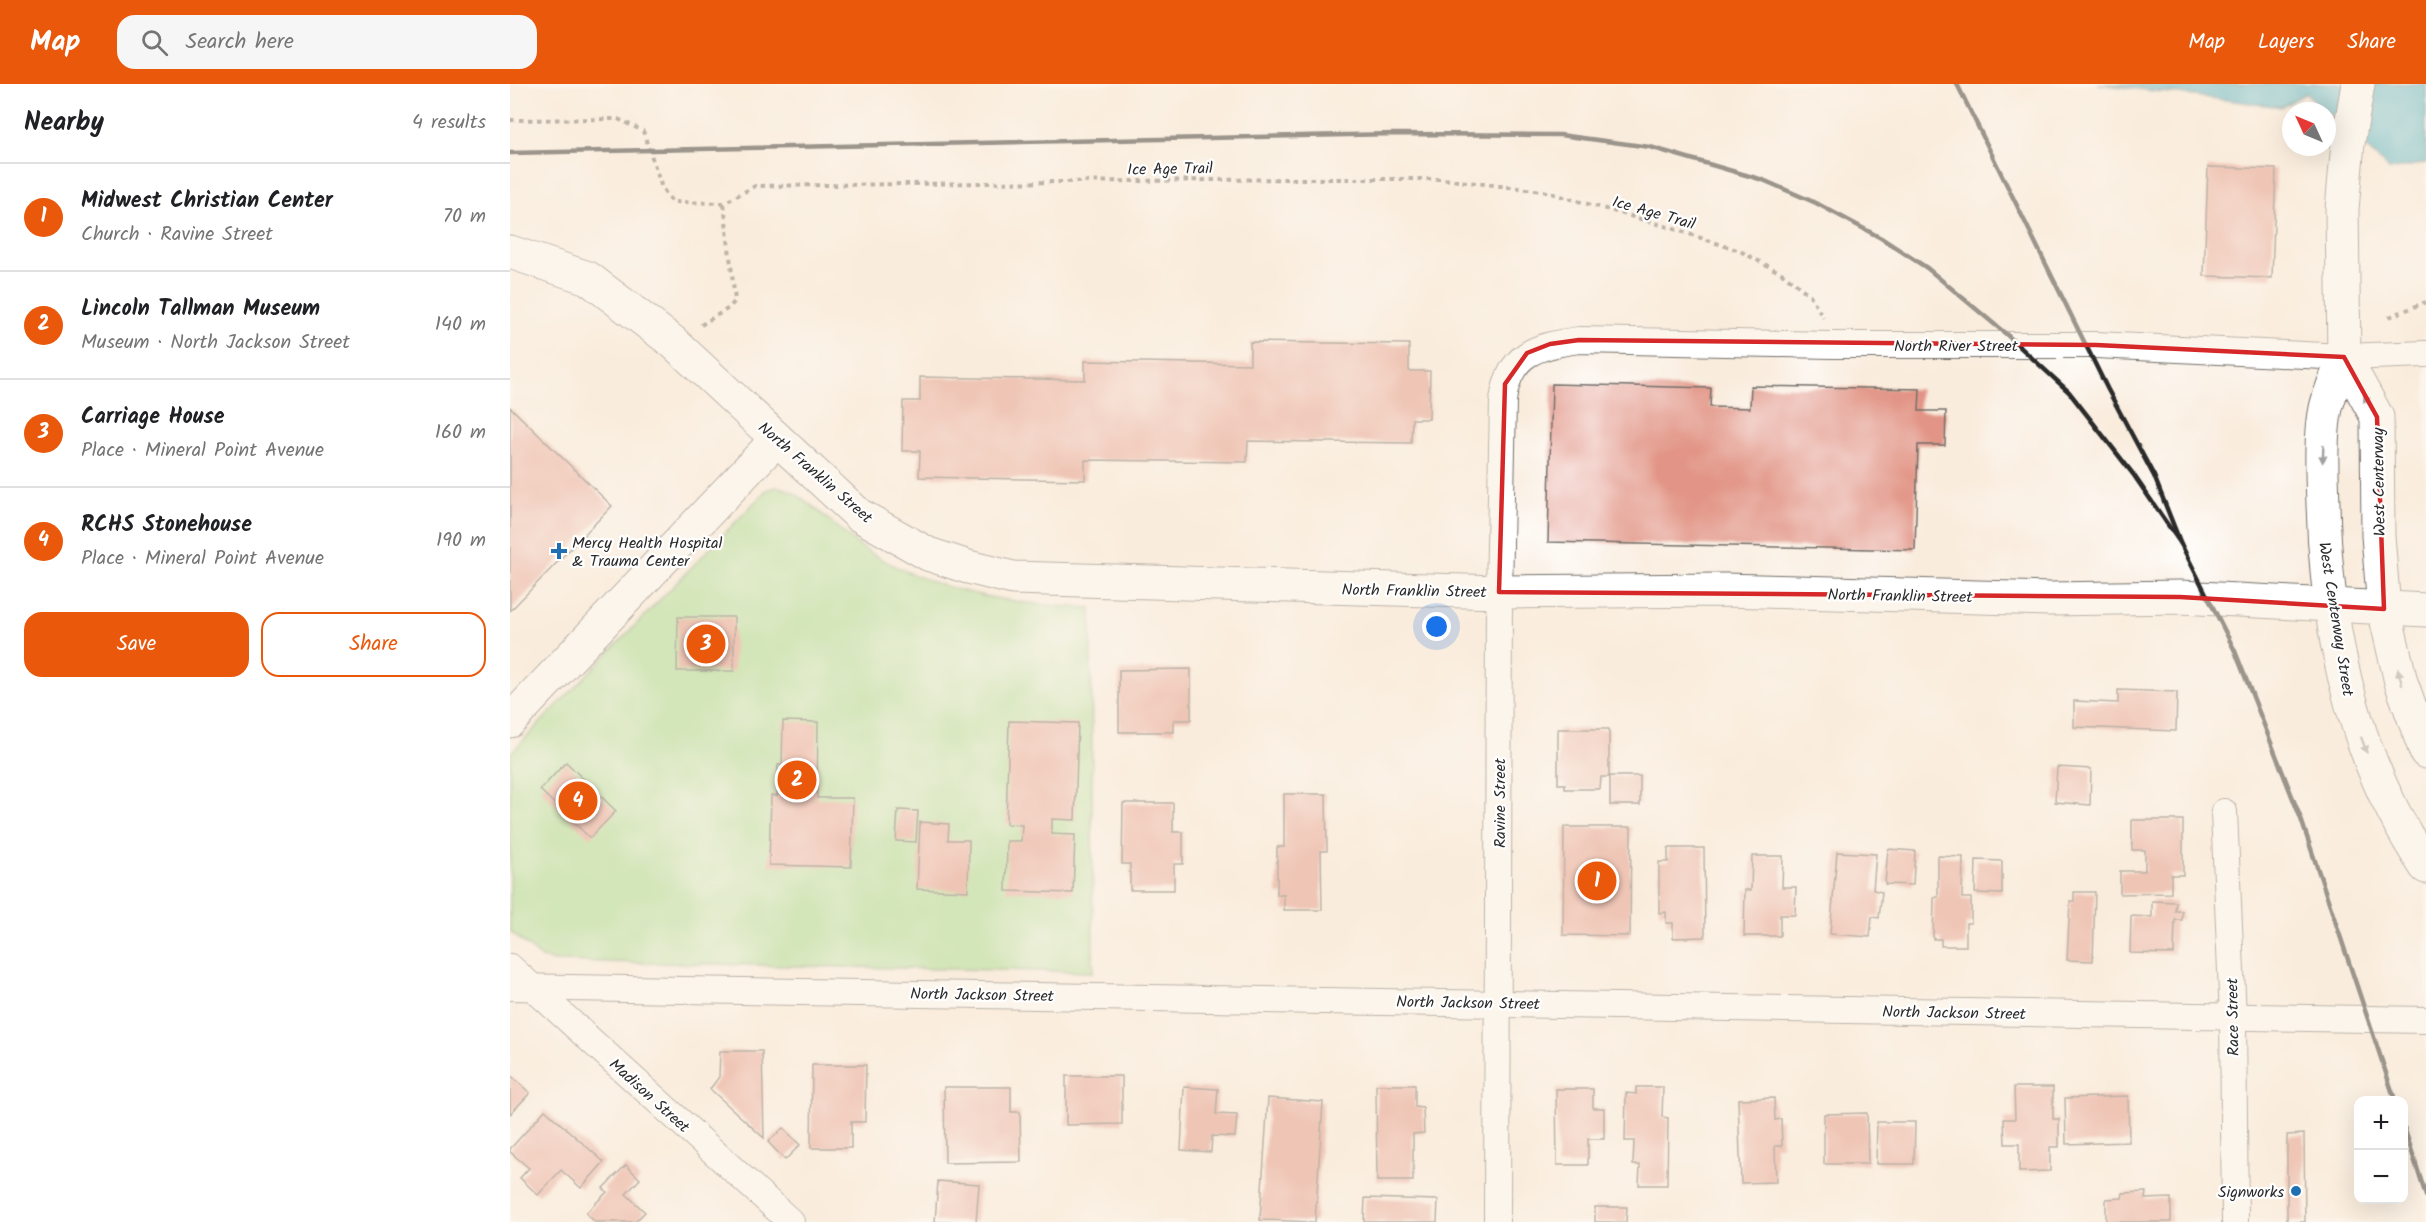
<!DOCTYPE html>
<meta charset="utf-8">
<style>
:root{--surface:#fff;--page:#f6f6f6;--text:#202124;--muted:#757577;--line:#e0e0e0;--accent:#ea580c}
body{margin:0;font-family:Kalam,sans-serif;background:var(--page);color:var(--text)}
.controls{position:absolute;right:18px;bottom:18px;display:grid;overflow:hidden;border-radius:12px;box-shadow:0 6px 24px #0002}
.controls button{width:54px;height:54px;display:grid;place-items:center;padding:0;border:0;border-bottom:2px solid var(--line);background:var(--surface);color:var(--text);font:30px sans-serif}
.compass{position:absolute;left:1772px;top:18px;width:54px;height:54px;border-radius:50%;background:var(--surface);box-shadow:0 6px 24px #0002;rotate:314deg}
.you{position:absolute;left:927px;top:543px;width:21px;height:21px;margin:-15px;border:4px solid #fff;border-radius:50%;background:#1a73e8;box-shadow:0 0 0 9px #1a73e833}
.badge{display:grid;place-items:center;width:39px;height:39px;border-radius:50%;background:var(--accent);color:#fff;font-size:20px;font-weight:700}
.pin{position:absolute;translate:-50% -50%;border:3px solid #fff;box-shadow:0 2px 6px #0006}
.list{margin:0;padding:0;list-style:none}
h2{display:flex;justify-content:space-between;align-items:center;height:78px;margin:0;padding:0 24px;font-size:26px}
h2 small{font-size:20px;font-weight:400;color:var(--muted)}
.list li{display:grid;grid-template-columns:39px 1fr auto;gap:18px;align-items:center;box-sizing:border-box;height:108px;padding:0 24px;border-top:2px solid var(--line)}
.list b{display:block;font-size:22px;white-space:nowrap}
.list p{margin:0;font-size:20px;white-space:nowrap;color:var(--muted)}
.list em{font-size:20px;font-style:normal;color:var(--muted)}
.actions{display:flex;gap:12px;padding:18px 24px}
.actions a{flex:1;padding:14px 0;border:2px solid var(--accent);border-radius:18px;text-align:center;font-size:21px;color:var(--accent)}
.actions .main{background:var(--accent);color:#fff}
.icon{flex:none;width:33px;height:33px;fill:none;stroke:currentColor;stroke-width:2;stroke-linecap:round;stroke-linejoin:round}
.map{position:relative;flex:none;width:1916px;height:1138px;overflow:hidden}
header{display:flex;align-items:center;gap:36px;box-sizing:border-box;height:84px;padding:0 30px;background:var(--accent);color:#fff}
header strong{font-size:28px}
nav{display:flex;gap:33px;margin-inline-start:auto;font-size:21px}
.search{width:420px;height:54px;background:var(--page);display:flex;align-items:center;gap:15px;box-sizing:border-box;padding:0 21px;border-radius:18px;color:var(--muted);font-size:22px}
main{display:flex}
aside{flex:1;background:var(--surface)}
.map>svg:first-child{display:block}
.green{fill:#a5dd8f;stroke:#68845d;stroke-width:1.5}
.water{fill:#44afc3;stroke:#386d77;stroke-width:1.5}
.building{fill:#e29586}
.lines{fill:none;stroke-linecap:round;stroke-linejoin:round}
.street-casing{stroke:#736f69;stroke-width:28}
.secondary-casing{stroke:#736f69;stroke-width:35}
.primary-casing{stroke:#736f69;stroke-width:35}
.path{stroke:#736f69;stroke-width:4;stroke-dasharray:4.5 4.5;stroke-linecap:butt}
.street{stroke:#fff;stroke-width:26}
.secondary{stroke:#fff;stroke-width:33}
.primary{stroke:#fff;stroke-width:33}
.rail{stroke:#2b2b2b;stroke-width:4.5}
.oneway{fill:#a0a0a0}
.marked{fill:none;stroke:#d62828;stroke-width:4.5;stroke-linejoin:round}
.poi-dot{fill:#1f6fb2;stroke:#fff;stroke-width:2}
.labels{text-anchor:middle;stroke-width:4.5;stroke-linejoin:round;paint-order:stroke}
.street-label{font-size:16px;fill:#2b2b2b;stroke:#fff}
.poi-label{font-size:16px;fill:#2b2b2b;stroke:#fff;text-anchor:start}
</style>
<header>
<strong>Map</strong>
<div class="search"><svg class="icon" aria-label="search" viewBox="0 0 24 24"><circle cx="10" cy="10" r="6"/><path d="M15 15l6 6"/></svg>Search here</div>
<nav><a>Map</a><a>Layers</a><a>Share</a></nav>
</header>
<main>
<aside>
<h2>Nearby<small>4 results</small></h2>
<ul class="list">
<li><span class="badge">1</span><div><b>Midwest Christian Center</b><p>Church · Ravine Street</p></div><em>70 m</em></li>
<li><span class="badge">2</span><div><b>Lincoln Tallman Museum</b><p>Museum · North Jackson Street</p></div><em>140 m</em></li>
<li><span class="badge">3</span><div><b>Carriage House</b><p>Place · Mineral Point Avenue</p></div><em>160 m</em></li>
<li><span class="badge">4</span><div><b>RCHS Stonehouse</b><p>Place · Mineral Point Avenue</p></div><em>190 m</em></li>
</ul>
<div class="actions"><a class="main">Save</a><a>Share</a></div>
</aside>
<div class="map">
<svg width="1916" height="1138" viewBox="0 0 1916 1138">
<rect width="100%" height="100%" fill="#fff"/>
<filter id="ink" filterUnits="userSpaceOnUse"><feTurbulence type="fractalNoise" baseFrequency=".0167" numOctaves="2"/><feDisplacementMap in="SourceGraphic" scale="12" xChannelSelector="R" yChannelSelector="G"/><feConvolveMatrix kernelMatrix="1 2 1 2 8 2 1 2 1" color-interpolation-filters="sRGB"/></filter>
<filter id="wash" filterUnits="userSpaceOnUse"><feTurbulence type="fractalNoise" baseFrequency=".008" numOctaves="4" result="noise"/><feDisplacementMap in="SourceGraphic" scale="24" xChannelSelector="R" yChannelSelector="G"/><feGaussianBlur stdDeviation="1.35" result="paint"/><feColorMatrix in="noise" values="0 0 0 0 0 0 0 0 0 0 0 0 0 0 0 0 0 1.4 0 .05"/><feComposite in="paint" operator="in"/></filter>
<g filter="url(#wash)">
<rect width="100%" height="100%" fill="#f9ecdd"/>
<path class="green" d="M266,403C287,402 327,446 347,460C415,507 500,521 581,524L583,888L45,877L32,874L0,847V670L249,414L256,406Z"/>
<polygon class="water" points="1587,0 1916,0 1916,79 1880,86 1796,9 1772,23"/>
<g id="blocks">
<g class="building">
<polygon points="1698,83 1766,85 1762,194 1694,192"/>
<polygon points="740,258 899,260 899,287 920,287 919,335 902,335 901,359 738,357 737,378 575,376 575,396 409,393 410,367 392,367 393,317 410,317 410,293 575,296 575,277 740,280"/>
<polygon points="1042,300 1201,304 1200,323 1240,324 1241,302 1410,305 1409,327 1436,327 1435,361 1408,361 1405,466 1038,458"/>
<polygon points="0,323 102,422 0,527"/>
<polygon points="168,533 224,533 224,587 167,587"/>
<polygon points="681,585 681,636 664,636 664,648 609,648 609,586"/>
<polygon points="1608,606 1667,608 1666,647 1564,643 1564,617 1608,619"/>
<polygon points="273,637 308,638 307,714 343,714 341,783 259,781 261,711 267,712 268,681 272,681"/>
<polygon points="499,637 568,639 565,736 542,735 542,750 565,751 563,809 496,807 497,757 511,757 512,741 496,740"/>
<polygon points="1048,645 1099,645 1099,693 1091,693 1090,705 1055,705 1055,700 1048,700"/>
<polygon points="56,678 106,727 80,754 30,706"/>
<polygon points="1547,683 1581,685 1580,721 1545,718"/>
<rect x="1100" y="692" width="30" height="29"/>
<polygon points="774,710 816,710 817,767 811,767 812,826 774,826 774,811 767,811 767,763 774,763"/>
<polygon points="613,719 663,719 663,748 673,748 673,780 664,780 664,806 620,806 620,780 612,780"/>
<polygon points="388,726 408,727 406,758 386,757"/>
<polygon points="1622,736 1673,736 1673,791 1661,791 1661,809 1610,810 1610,787 1635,787 1635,766 1622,766"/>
<polygon points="410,738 439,740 438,756 459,756 458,807 407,805"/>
<polygon points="1054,743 1121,743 1120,852 1053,851"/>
<polygon points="1158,764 1194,764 1195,853 1163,854 1163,839 1156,839 1156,828 1149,829 1149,778 1158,778"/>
<polygon points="1378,765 1405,767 1403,801 1375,800"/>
<polygon points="1327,768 1366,770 1363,806 1372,808 1369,834 1362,833 1360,853 1320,850"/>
<polygon points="1242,772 1273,772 1272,803 1286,803 1285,831 1270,831 1270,852 1234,852 1235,806 1241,806"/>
<polygon points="1428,772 1453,773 1452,814 1461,814 1461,839 1456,839 1456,862 1431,862 1431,855 1423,855 1424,814 1428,813"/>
<polygon points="1466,776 1492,777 1492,810 1465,809"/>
<polygon points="1564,808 1585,808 1583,877 1557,876 1560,817 1564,817"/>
<polygon points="1642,817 1666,818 1665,827 1672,827 1672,836 1665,836 1664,870 1620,869 1621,832 1642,833"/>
<polygon points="210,967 252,967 254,1054 200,1005 209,993"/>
<polygon points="302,981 356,981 355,1038 341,1038 341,1064 301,1064"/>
<polygon points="0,991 20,1009 0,1030"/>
<polygon points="556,992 612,992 612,1040 556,1041"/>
<polygon points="866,1001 905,1001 905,1023 913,1024 914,1049 903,1050 903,1097 867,1097"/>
<polygon points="434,1003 501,1003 501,1028 510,1028 511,1078 435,1079"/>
<polygon points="674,1003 708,1005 706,1030 727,1031 725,1053 702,1052 701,1068 671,1066"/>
<polygon points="1126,1003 1153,1003 1152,1033 1158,1034 1157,1101 1129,1101 1130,1081 1123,1081 1124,1057 1115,1057 1116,1009 1126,1010"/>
<polygon points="1504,1003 1543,1003 1543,1035 1549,1035 1549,1063 1540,1063 1540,1087 1509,1088 1509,1060 1495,1060 1494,1035 1505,1035"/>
<polygon points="1046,1005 1083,1005 1083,1024 1094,1024 1094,1055 1078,1055 1078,1081 1047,1081"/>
<polygon points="1618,1012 1619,1058 1556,1060 1555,1014"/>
<polygon points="758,1014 813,1018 805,1138 750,1136"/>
<polygon points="1264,1014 1265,1036 1271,1035 1272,1062 1265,1062 1266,1098 1231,1099 1228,1015"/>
<polygon points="35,1026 94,1078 71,1104 51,1086 28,1111 10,1094 19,1084 0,1068 0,1065"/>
<polygon points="1357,1029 1358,1080 1314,1080 1314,1030"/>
<polygon points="1367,1038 1405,1038 1404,1080 1366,1080"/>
<polygon points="273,1044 290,1061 275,1076 258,1058"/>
<polygon points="1794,1050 1795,1138 1777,1138 1777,1051"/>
<polygon points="116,1081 130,1095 116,1110 135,1128 125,1138 85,1138 76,1129 97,1108 93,1104"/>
<polygon points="428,1097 469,1100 466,1138 425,1138"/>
<polygon points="1636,1108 1635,1115 1661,1114 1661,1138 1596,1138 1596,1115 1612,1114 1613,1109"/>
<polygon points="855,1114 928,1116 927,1138 854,1138"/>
<polygon points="1085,1123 1117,1123 1116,1138 1085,1138"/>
</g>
</g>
</g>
<g filter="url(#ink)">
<use href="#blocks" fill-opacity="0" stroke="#736f69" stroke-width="1.5"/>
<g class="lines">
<defs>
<g id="street">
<polyline points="1714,728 1723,933 1725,1138"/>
<polyline points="0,883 281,1138"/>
<polyline points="0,903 1916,936"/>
<path d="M987,1138L989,508L993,317C999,269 1026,262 1069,256L1321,261H1586L1834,273L1916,270"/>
</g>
<g id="secondary">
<polyline points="0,168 78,194 163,258 349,431 418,470 458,483 503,494 989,508 1215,506 1539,515 1670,513 1916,526"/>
<polyline points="0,637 267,355"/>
</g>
<g id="primary">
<polyline points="1848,0 1838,59 1832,125 1834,273 1867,333 1868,452 1874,525 1891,598 1916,668"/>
<path d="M1834,273C1828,290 1820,307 1816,324C1810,352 1812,391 1813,420C1816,548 1844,676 1916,783"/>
</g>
</defs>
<use href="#street" class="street-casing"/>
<use href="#secondary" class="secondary-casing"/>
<use href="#primary" class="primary-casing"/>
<g class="path">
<polyline points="0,36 108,35 133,47 152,104 162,118 214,119 245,102 781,95 932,95 1008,104 1033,107 1155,142 1230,167 1273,190 1300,211 1313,234"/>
<polyline points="1879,233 1916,218"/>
<polyline points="191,241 219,224 225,217 214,119"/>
</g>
<use href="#street" class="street"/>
<use href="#secondary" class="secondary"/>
<use href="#primary" class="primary"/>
<g class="rail">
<polyline points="1447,0 1597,304 1644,392 1671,460 1725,567 1791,735 1885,1016"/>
<polyline points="0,69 886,50 1050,51 1140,63 1253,96 1306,119 1371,154 1417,184 1496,250 1559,308 1623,390 1671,460"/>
<polyline points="1894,1043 1916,1112"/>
</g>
</g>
<defs><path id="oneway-solid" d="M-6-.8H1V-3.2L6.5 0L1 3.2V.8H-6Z" transform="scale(1.5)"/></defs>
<g class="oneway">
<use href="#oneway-solid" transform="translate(1858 318) rotate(-119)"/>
<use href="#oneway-solid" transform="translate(1813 370) rotate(93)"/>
<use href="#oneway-solid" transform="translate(1890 593) rotate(-104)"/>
<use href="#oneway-solid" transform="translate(1854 661) rotate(70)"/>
</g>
</g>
<path d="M0 0H1916V1138H0ZM1069,256L1586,261L1834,273L1867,333L1874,525L1670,513L989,508L995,300L1017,269L1040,260Z" fill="#f9ecdd" fill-opacity=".55" fill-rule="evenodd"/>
<path class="marked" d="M1069,256L1586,261L1834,273L1867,333L1874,525L1670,513L989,508L995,300L1017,269L1040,260Z"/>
<g class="poi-dot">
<path d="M46 458h6v6h6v6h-6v6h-6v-6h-6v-6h6z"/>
<circle cx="1786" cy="1107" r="6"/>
</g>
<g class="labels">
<g class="street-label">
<text transform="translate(660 84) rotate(-1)" y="6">Ice Age Trail</text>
<text transform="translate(1144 128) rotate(16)" y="6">Ice Age Trail</text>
<text x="1446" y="267">North River Street</text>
<text transform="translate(306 388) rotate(41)" y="6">North Franklin Street</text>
<text transform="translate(1868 398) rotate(-91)" y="6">West Centerway</text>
<text transform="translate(904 506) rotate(1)" y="6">North Franklin Street</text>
<text transform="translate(1390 511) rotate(1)" y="6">North Franklin Street</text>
<text transform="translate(1827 535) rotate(81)" y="6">West Centerway Street</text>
<text transform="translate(989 719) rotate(-90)" y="6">Ravine Street</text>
<text transform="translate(472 910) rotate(1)" y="6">North Jackson Street</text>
<text transform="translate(958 918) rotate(1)" y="6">North Jackson Street</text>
<text transform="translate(1444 928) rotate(1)" y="6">North Jackson Street</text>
<text transform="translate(1722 933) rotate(-91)" y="6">Race Street</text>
<text transform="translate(140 1011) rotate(42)" y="6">Madison Street</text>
</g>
<g class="poi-label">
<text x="62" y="464">Mercy Health Hospital<tspan x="62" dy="18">&amp; Trauma Center</tspan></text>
<text x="1774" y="1113" text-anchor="end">Signworks</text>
</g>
</g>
</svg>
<div class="controls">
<button>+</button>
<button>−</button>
</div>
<svg class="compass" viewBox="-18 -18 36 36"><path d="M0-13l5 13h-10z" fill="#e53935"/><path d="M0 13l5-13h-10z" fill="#757577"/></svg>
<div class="you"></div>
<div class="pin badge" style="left:1087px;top:797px">1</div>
<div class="pin badge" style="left:287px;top:696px">2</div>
<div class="pin badge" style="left:196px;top:560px">3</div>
<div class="pin badge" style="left:68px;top:717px">4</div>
</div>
</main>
